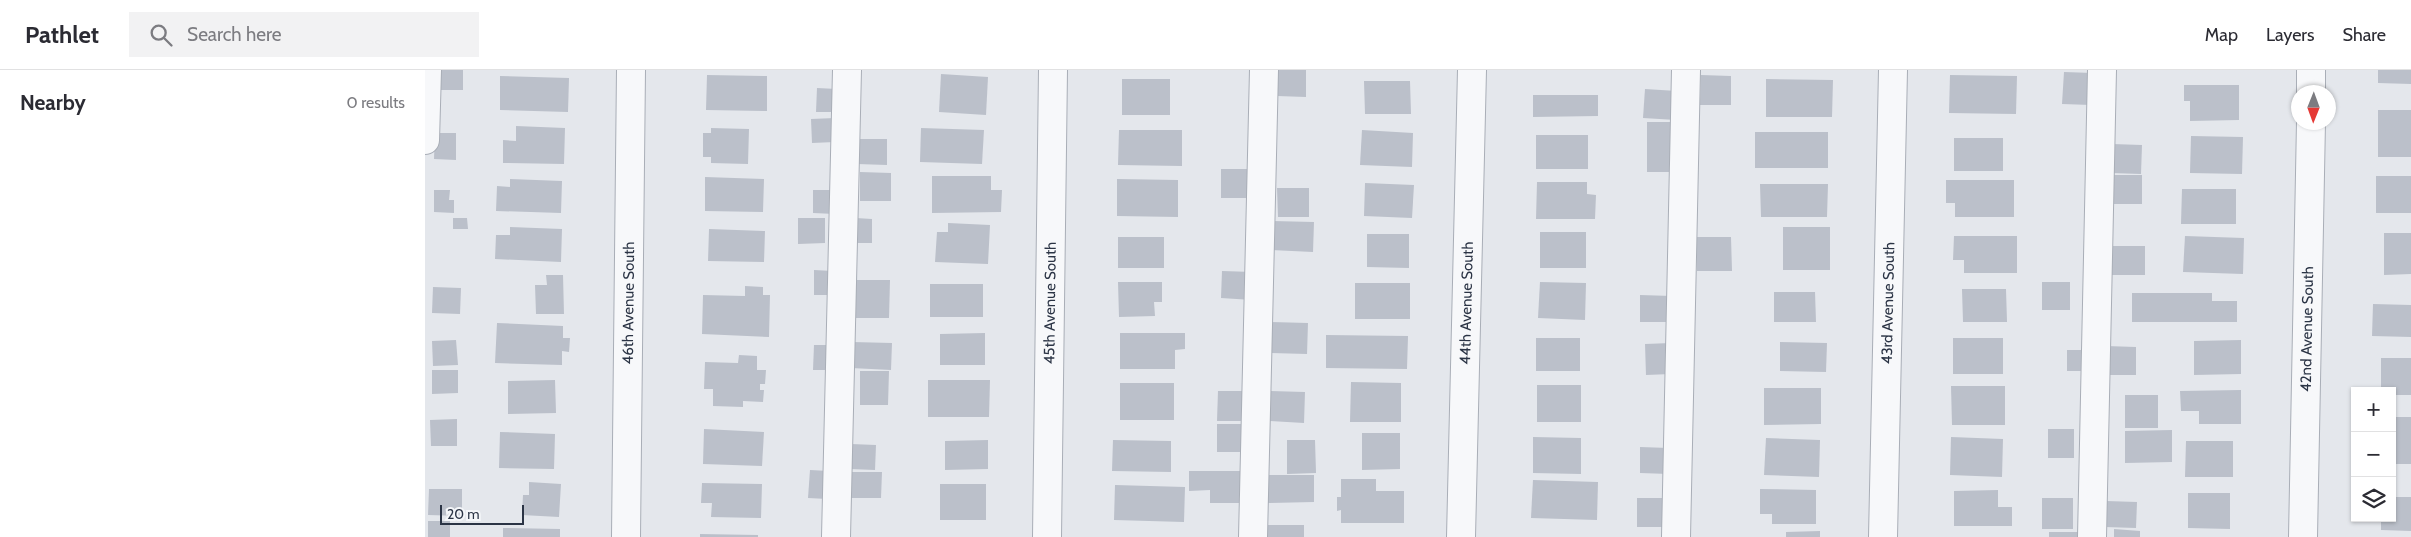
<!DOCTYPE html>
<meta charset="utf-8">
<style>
:root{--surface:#fff;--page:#f2f2f3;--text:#2b2b33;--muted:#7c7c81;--line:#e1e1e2}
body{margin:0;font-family:Cabin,sans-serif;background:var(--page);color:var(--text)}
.controls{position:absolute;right:15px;bottom:15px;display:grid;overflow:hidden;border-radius:0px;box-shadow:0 1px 4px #0004}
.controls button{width:45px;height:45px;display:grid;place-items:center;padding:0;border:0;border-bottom:1px solid var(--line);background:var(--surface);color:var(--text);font:25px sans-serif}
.compass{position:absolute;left:1866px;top:15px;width:45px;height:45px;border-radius:50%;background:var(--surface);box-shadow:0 1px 4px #0004;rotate:181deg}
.scale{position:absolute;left:15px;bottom:12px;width:84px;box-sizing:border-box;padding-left:5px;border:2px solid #2b3445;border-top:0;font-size:14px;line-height:18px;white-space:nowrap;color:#2b3445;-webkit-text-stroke:4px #f4f6f9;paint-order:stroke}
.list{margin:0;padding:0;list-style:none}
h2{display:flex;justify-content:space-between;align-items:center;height:65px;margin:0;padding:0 20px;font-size:21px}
h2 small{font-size:16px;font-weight:400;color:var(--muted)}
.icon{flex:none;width:28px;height:28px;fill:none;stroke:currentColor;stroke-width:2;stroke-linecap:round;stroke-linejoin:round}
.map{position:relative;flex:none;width:1986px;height:467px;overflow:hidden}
header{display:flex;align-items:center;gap:30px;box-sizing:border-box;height:70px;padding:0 25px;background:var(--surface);border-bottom:1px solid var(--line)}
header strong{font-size:24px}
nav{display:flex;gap:28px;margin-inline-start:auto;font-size:18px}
.search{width:350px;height:45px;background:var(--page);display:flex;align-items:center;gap:12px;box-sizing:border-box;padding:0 18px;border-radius:0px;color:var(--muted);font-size:19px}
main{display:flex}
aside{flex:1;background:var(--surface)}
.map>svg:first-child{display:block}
.building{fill:#bbc0ca}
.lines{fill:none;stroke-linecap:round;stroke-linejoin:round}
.minor-casing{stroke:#a9aeb7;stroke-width:30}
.minor{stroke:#f7f8fa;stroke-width:28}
.labels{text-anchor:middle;stroke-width:5;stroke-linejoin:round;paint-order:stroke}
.street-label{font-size:15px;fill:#2b3445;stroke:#f4f6f9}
</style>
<header>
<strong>Pathlet</strong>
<div class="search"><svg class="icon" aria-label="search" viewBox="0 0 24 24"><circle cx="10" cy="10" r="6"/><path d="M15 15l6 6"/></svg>Search here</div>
<nav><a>Map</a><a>Layers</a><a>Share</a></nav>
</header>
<main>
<aside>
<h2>Nearby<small>0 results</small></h2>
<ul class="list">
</ul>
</aside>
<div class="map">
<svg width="1986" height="467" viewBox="0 0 1986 467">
<rect width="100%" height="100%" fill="#e4e7ec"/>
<g class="building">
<rect x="10" y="0" width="28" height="20"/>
<polygon points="852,0 881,0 881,27 852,26"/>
<polygon points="1953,0 1986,0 1986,14 1953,13"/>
<polygon points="1639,2 1668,3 1666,35 1637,34"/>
<polygon points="516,4 563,7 561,45 514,42"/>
<polygon points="282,5 342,6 342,41 281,40"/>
<polygon points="1276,5 1306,6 1306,35 1275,35"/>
<polygon points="1525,5 1592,6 1591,44 1524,43"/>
<polygon points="75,6 144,8 143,42 75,40"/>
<rect x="697" y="9" width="48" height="36"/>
<polygon points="1341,9 1408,10 1407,47 1341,47"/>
<polygon points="939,11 985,11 986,44 940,44"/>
<polygon points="1759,15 1814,15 1814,50 1765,51 1765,31 1759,31"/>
<polygon points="392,18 412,19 411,42 391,42"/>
<polygon points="1220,19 1252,21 1251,50 1218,48"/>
<polygon points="1108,25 1173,25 1173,46 1108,47"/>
<rect x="1953" y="40" width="33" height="47"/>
<polygon points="410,48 410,72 387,73 386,49"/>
<rect x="1222" y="52" width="29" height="50"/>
<polygon points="91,56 140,58 139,94 78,93 78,70 91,71"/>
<polygon points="286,58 324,59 323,94 286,93 286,87 278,87 278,63 286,63"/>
<polygon points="496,58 559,60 557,94 495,92"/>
<polygon points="694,60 757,60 757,96 693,95"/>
<polygon points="937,60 988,63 987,97 935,95"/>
<rect x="1330" y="62" width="73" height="36"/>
<polygon points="10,63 31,63 31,90 9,89"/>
<rect x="1111" y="65" width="52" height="34"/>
<polygon points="1766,66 1818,67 1817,104 1765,103"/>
<rect x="1529" y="68" width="49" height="33"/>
<polygon points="432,69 462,69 462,95 432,94"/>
<polygon points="1687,74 1717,75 1716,104 1686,103"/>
<rect x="796" y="99" width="33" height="29"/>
<polygon points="435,102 466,103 466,131 435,131"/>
<rect x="1686" y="105" width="31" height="29"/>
<polygon points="507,106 566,106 566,120 577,120 576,142 507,143"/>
<rect x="1951" y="106" width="35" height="37"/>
<polygon points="280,107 339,109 338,142 280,141"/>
<polygon points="85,109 137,111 136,143 71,141 72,116 85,117"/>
<polygon points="692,109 753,110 753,147 692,146"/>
<polygon points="1521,110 1589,110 1589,147 1530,147 1530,133 1521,133"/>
<polygon points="1112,112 1162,112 1162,124 1171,125 1170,149 1111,149"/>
<polygon points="940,113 989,115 987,148 939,146"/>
<polygon points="1335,114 1403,114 1402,147 1336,147"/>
<polygon points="852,118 884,118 884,147 853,147"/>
<polygon points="1757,119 1811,119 1811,154 1756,154"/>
<polygon points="9,120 25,120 24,130 29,130 29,143 9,142"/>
<polygon points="388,120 411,120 410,144 388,143"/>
<polygon points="28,148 42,148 43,159 28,159"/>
<polygon points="373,148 400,148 400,173 373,174"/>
<polygon points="431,148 447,149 447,173 430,173"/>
<polygon points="847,151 889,152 888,182 846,180"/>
<polygon points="523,153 565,155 563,194 510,192 512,162 523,162"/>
<polygon points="85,157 137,159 136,192 70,189 71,165 85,165"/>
<rect x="1358" y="157" width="47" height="43"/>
<polygon points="284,159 340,161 339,192 283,191"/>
<rect x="1115" y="162" width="46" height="36"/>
<polygon points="1959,163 1986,163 1986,204 1959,205"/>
<polygon points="942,164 984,164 984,198 942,197"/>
<polygon points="1529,166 1592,166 1592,203 1539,203 1539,190 1528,190"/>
<polygon points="1760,166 1819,168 1818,204 1758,202"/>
<rect x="693" y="167" width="46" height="31"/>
<polygon points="1272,167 1306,167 1307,201 1272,201"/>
<rect x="1684" y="176" width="36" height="29"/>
<polygon points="389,200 408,201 408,225 389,225"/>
<polygon points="797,201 828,202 827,230 796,228"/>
<polygon points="121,205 138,205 139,244 111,244 110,215 122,215"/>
<polygon points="429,210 465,210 464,248 428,248"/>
<polygon points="693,212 737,212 737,232 729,232 730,246 694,247"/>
<polygon points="1115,212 1161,213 1160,250 1113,248"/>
<rect x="1617" y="212" width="28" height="28"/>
<rect x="930" y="213" width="55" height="36"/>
<rect x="505" y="214" width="53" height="33"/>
<polygon points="320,216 338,217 338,225 345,225 344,267 277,264 278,225 320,226"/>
<polygon points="8,217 36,218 35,244 7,243"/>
<polygon points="1537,219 1581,219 1582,252 1538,252"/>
<polygon points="1349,222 1390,222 1391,252 1349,252"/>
<polygon points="1707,223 1787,223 1787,231 1812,231 1812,252 1707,252"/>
<polygon points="1215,225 1247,226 1247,252 1215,252"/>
<polygon points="1948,234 1986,235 1986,267 1947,266"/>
<polygon points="846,252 883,253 882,284 846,283"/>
<polygon points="72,253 138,256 138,268 145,268 144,282 137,281 137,295 70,293"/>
<polygon points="560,263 560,295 515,295 515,264"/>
<polygon points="695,263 760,263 760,279 750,280 750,299 695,299"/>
<polygon points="901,265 983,266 982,299 901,298"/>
<rect x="1111" y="268" width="44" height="33"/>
<rect x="1528" y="268" width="50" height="36"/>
<polygon points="31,270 33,295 8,296 7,271"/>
<polygon points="1816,270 1816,304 1769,305 1769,271"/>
<polygon points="427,272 467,273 466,300 426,298"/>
<polygon points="1355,272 1402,273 1401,302 1355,301"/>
<polygon points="1246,273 1246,304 1221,305 1220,274"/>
<polygon points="389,275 405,275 405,300 388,300"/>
<polygon points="1681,276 1711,277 1711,305 1681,305"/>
<rect x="1642" y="280" width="21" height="21"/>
<polygon points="314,285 332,286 332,300 341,300 340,314 335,314 335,320 339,320 338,332 318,331 318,337 288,336 288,319 279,319 280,292 313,293"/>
<polygon points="1956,288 1986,288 1986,325 1967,325 1967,321 1956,321"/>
<polygon points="7,300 33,300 33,323 7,324"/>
<polygon points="435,301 464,301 463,335 435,335"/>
<polygon points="130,310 131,343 83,344 83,311"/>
<polygon points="503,310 565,310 564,347 503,347"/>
<polygon points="926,312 976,313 976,352 925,352"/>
<rect x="695" y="313" width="54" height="37"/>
<rect x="1112" y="315" width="44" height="37"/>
<polygon points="1526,316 1580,316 1580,355 1527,355"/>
<polygon points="1339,318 1396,318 1396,354 1339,355"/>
<polygon points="1816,320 1816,354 1774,354 1774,341 1756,341 1755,321"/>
<polygon points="793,321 821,321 820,351 792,351"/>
<polygon points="845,321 880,322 879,353 843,351"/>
<rect x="1700" y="325" width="33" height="33"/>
<rect x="1967" y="347" width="19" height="47"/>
<polygon points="32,349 32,376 6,376 5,350"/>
<rect x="792" y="354" width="28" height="28"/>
<polygon points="279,359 339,362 337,396 278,394"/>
<rect x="1623" y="359" width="26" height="29"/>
<polygon points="1747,360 1747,392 1700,393 1700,361"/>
<polygon points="75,362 130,364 129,399 74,398"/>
<polygon points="937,363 975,363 975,399 937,400"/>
<polygon points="1108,367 1156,368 1156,404 1108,403"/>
<polygon points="1526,367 1578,369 1577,407 1525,405"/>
<polygon points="1341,368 1395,370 1394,407 1339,405"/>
<polygon points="563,370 563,399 520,400 520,371"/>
<polygon points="688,370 746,371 746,402 687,401"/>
<polygon points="862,370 890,370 891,403 862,404"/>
<polygon points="1761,371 1808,371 1808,407 1760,407"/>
<polygon points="426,374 451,375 450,400 425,399"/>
<polygon points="1215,377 1244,378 1244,404 1215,403"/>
<polygon points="385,400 404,401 402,429 383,428"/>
<polygon points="764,401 825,401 825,433 785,433 785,420 764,421"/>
<polygon points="426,402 457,402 456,428 426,428"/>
<polygon points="842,405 889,405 889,432 843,433"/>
<polygon points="916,409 951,409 951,421 979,421 979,453 916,453 916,440 912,441 912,427 916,427"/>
<polygon points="1108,410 1173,412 1172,450 1106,448"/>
<polygon points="104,412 136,414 134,447 97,445 98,425 104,425"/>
<polygon points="277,413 337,414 336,448 286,447 287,433 276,433"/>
<rect x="515" y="414" width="46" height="36"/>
<polygon points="690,415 760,417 759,452 689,450"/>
<polygon points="4,419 37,419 37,446 3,445"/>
<polygon points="1335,419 1391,420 1391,454 1347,454 1347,444 1335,444"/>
<polygon points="1573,420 1573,437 1587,437 1587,456 1529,456 1529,421"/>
<polygon points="1763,423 1805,423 1805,459 1763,458"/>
<polygon points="1967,427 1986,427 1986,461 1956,460 1956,448 1967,448"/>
<rect x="1212" y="428" width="31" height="29"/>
<rect x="1617" y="428" width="31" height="31"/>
<polygon points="1681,431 1712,432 1711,458 1680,457"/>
<rect x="3" y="451" width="22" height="16"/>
<rect x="842" y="455" width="37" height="12"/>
<polygon points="78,458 135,459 135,467 78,467"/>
<polygon points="1689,459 1715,461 1715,467 1689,467"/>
<polygon points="1395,461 1395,467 1361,467 1361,462"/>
<polygon points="1624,462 1660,462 1661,467 1624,467"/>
<polygon points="275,464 333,465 333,467 275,467"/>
</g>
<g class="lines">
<defs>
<g id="minor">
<polyline points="1886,22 1886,0"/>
<polyline points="0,70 2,0"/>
<path id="s1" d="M201,467L206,0"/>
<polyline points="411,467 422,0"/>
<path id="s2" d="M622,467L628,0"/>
<polyline points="828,467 839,0"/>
<path id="s3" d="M1036,467L1047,0"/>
<polyline points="1251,467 1261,0"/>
<path id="s4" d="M1458,467L1468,0"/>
<polyline points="1667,467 1677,0"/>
<path id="s5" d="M1878,467L1886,52"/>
</g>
</defs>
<use href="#minor" class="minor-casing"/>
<use href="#minor" class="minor"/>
</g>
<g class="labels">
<g class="street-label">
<text dy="5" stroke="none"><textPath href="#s1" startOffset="234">46th Avenue South</textPath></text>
<text dy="5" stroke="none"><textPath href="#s2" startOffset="234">45th Avenue South</textPath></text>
<text dy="5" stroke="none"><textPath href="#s3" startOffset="234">44th Avenue South</textPath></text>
<text dy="5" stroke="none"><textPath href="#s4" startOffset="234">43rd Avenue South</textPath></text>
<text dy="5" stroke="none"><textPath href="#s5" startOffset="208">42nd Avenue South</textPath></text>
</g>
</g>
</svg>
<div class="controls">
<button>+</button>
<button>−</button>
<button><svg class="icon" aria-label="layers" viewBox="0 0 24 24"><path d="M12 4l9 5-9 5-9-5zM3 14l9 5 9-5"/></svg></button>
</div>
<svg class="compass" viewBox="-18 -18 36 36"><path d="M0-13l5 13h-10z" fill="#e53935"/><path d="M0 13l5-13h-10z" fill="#7c7c81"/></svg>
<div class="scale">20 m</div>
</div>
</main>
